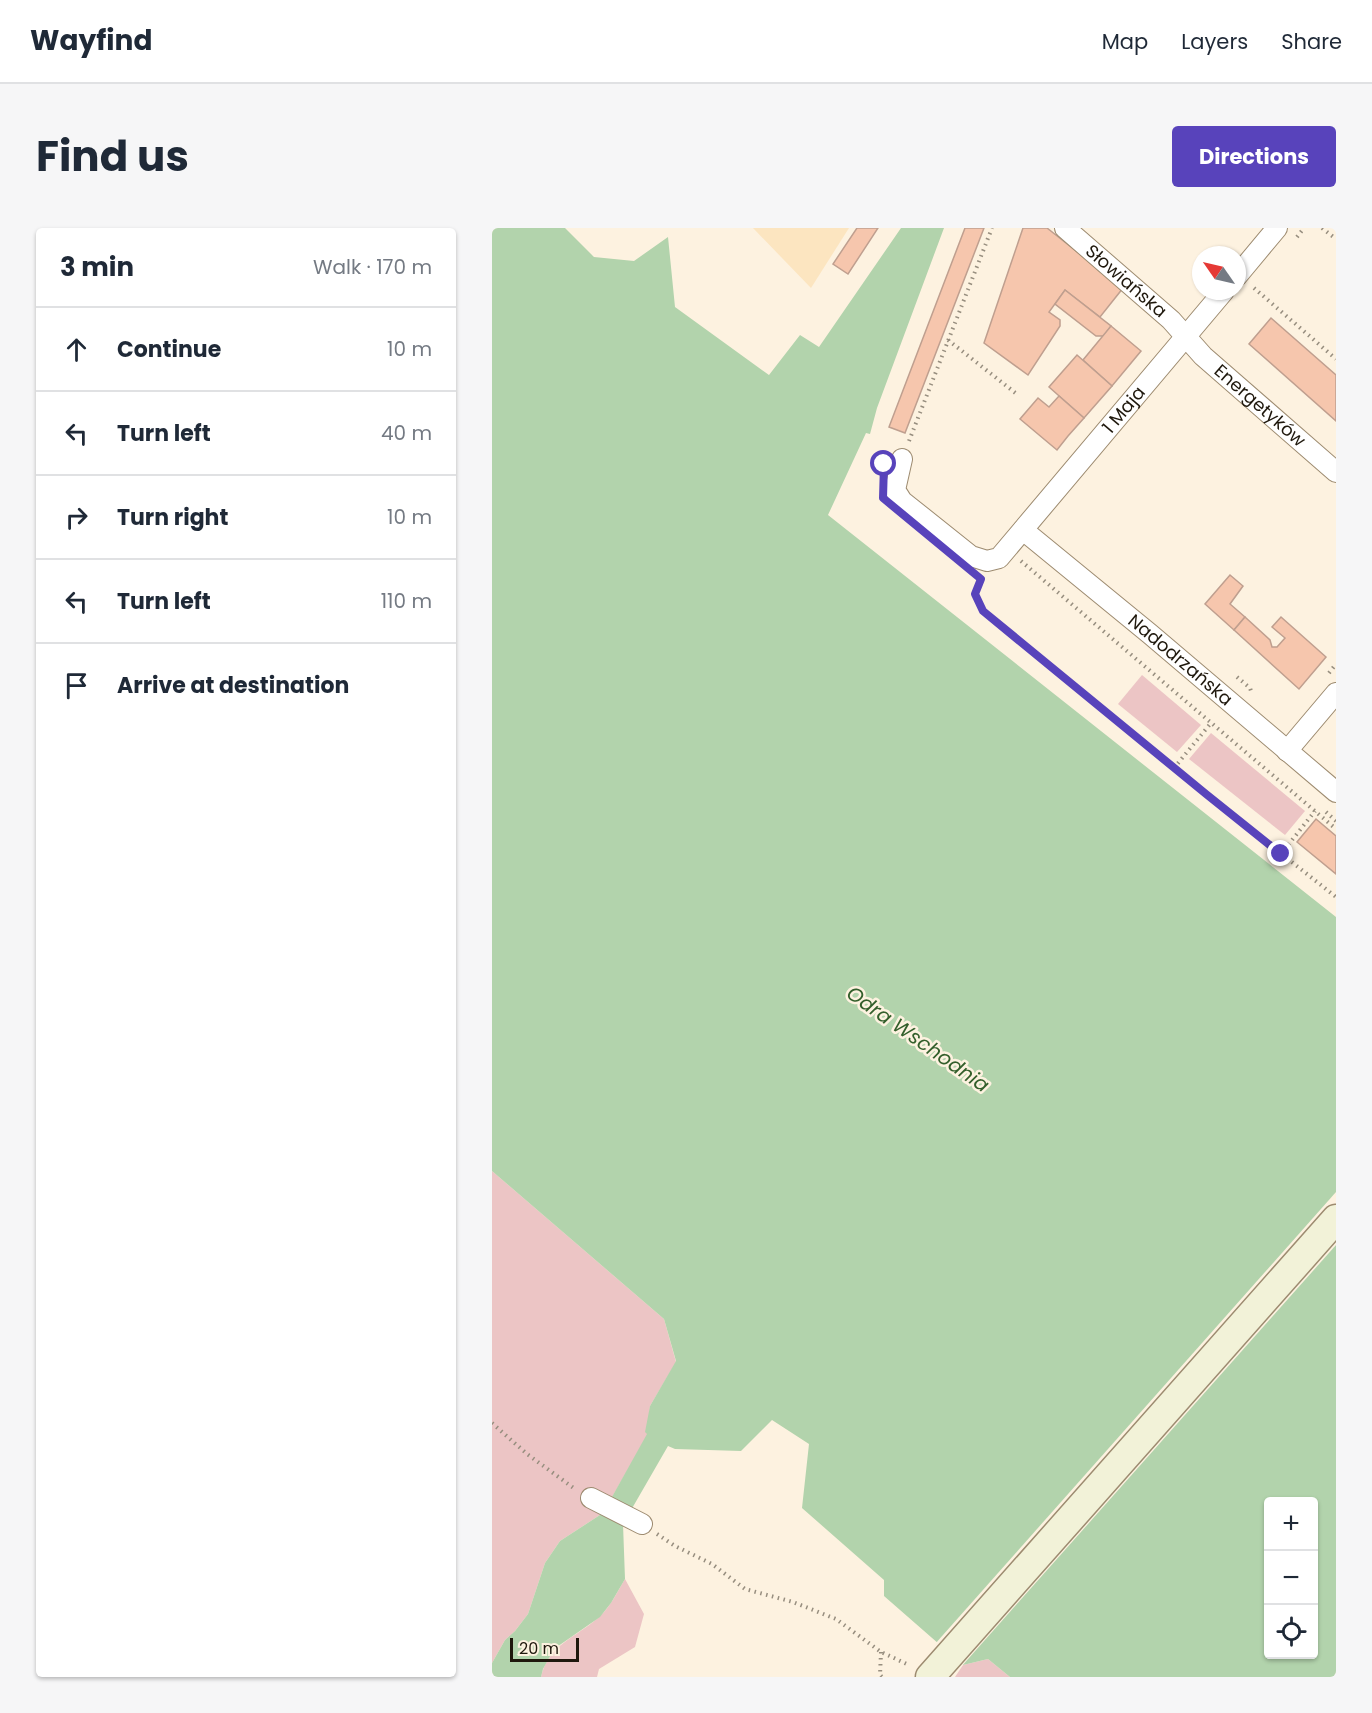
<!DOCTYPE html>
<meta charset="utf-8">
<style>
:root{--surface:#fff;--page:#f6f6f7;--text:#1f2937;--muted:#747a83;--line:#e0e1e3;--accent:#5843bb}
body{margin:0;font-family:Poppins,sans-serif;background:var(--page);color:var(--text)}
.controls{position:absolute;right:18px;bottom:18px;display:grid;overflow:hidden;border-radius:6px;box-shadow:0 2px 4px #0004}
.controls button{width:54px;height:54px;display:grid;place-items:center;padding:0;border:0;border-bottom:2px solid var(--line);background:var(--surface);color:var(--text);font:30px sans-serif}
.compass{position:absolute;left:700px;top:18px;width:54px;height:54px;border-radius:50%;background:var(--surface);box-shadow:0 2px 4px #0004;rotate:304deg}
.scale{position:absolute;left:18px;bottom:15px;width:69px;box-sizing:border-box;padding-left:6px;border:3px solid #1f180d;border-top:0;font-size:16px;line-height:21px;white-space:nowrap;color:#1f180d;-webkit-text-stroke:4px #fdf2e0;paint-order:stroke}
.stop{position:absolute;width:18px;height:18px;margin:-14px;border:4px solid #5843bb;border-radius:50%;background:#fff}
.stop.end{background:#5843bb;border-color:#fff;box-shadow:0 2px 6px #0008}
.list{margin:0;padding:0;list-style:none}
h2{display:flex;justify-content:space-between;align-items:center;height:78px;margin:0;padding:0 24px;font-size:26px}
h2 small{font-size:20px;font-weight:400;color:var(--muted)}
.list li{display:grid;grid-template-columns:39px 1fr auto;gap:18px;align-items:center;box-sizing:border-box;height:84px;padding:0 24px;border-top:2px solid var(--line)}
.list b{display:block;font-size:22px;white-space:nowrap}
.list em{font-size:20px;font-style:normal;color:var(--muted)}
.icon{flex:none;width:33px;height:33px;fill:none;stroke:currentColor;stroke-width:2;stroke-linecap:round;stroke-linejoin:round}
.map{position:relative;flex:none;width:844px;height:1449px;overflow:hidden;border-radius:6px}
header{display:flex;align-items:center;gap:36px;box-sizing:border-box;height:84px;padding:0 30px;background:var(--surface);border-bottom:2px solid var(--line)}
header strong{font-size:28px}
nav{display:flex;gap:33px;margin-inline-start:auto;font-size:21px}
.intro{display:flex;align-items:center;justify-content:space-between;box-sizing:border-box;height:144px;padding:0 36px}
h1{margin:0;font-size:42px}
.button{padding:15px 27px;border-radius:6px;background:var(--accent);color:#fff;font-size:21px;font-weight:700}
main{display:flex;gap:36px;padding:0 36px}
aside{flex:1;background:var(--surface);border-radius:6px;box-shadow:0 2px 4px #0004}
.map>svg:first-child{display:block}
.built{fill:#fce5c0}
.green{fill:#ecc5c5}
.water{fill:#b2d3ac;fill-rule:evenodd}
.pier{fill:#fdf2e0}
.building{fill:#f6c6ad;stroke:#bf9f8f;stroke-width:1.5}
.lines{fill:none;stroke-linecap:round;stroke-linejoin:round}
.street-casing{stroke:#9d8b70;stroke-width:22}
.secondary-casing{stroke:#9d8b70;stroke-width:31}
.path{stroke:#978e7f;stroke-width:4;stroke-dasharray:1.5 4.5;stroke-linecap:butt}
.street{stroke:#fff;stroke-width:20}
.secondary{stroke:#f2f2d8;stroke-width:28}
.route{stroke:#5843bb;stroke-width:8}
.labels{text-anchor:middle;stroke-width:5;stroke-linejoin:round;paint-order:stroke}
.street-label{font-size:18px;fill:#1f180d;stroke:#fdf2e0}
.water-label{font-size:20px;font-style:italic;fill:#335f2b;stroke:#fdf2e0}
</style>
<header>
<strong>Wayfind</strong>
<nav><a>Map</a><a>Layers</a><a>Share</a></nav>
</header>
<div class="intro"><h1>Find us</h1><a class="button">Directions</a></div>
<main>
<aside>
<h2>3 min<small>Walk · 170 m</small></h2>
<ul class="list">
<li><svg class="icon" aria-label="ahead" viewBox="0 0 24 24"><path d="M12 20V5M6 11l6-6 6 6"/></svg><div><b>Continue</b></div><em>10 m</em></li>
<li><svg class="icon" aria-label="left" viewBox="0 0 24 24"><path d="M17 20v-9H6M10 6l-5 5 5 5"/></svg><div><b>Turn left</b></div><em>40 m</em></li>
<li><svg class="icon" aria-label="right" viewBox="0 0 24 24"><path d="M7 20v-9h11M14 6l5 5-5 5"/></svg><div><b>Turn right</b></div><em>10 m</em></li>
<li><svg class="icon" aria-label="left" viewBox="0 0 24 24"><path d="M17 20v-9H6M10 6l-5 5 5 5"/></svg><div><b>Turn left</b></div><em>110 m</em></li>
<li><svg class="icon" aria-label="arrive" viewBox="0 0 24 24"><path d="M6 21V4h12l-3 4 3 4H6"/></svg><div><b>Arrive at destination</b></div></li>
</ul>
</aside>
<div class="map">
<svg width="844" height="1449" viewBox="0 0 844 1449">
<rect width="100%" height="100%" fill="#fdf2e0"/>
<polygon class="built" points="261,0 357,0 319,60"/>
<g class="green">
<polygon points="650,447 709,497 685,524 626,476"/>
<polygon points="719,505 813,583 793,607 697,531"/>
<polygon points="0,943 172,1091 184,1134 158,1178 156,1206 111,1285 68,1313 53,1335 36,1386 23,1403 13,1412 0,1435"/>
<path d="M133,1351L152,1386L143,1419L107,1441L105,1449H49C57,1416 83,1410 106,1390C118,1380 125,1364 133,1351Z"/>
<polygon points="496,1431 518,1449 463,1449 471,1437"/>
</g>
<path class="water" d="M0,0H73L102,29L142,33L176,9L183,79L277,147L308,107L327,119L409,0H452L385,180L378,206L374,205L336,287L844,689V1449H518L496,1431L471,1437L392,1368V1352L310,1280L317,1216L280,1192L249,1223L183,1221L176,1218L131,1296L133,1351L119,1375L108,1389L62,1421L51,1441L49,1449H0V1435L13,1412L23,1403L36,1386L53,1335L68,1313L111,1285L155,1206L153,1204L158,1178L184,1133L172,1091L0,943ZM776,1274H822V1426H776Z"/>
<polygon class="pier" points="844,964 844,1017 469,1439 443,1416"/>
<g class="building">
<polygon points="365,0 386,0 356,46 341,36"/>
<polygon points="473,0 492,0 413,205 397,199"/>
<polygon points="531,0 555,0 631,60 608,89 573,62 557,84 568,92 568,98 536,147 492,115"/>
<polygon points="573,62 619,98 612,108 604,108 563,76"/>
<polygon points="779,90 844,147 844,193 757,116"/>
<polygon points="619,98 649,123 620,158 591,132"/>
<polygon points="585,127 620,158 592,190 557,159"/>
<polygon points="567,168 592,190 576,208 565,222 528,191 546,170 557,179"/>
<polygon points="738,347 751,358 738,376 753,389 742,402 713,376"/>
<polygon points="753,389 778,412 780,419 785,419 793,410 780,399 789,389 834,429 807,461 742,402"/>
<polygon points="824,591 844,608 844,646 805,614"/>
</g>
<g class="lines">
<defs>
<g id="street">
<path id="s1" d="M573,0L679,92L711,128L844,244"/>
<polyline points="745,48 785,0"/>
<path id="s2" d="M410,231L403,262L410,273L479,328L495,333L507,330L732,63"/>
<path id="s3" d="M531,302L658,406L844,564"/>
<polyline points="795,523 844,465"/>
<polyline points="99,1270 150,1296"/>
</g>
<polyline id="secondary" points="438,1449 844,991"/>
</defs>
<use href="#street" class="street-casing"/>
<use href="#secondary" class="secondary-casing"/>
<g class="path">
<polyline points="830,0 844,11"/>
<polyline points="805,9 812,0"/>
<polyline points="762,60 844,131"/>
<polyline points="456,112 526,167"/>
<polyline points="417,213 500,0"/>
<polyline points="529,333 844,601"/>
<polyline points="489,352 483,366 491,383 714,566 844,669"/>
<polyline points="837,445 844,436"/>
<polyline points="745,449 758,460 760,466"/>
<polyline points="682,540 719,495"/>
<polyline points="834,584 844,593"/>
<polyline points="789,626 823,583"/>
<polyline points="0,1195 35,1226 83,1261"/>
<polyline points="165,1306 183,1318 220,1336 253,1361 301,1374 344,1391 389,1424 417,1437"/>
<polyline points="389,1424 388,1447 390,1449"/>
</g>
<use href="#street" class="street"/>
<use href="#secondary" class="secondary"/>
</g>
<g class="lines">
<polyline class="route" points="392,236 391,270 489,351 483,366 491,383 714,566 789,626"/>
</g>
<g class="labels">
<g class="street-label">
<text dy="6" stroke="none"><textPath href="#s1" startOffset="81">Słowiańska</textPath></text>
<text dy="6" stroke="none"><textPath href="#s1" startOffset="264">Energetyków</textPath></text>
<text dy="6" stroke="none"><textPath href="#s2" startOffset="356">1 Maja</textPath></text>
<text dy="6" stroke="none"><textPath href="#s3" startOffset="204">Nadodrzańska</textPath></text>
</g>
<g class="water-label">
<text transform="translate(426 811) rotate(35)" y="7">Odra Wschodnia</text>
</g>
</g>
</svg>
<div class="controls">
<button>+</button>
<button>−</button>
<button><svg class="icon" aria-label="locate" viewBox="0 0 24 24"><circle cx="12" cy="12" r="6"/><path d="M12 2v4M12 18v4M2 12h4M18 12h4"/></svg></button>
</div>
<svg class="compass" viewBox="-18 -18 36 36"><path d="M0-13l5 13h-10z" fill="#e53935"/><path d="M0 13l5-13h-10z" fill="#747a83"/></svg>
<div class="scale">20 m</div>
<div class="stop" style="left:392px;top:236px"></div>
<div class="stop end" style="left:789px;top:626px"></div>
</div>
</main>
